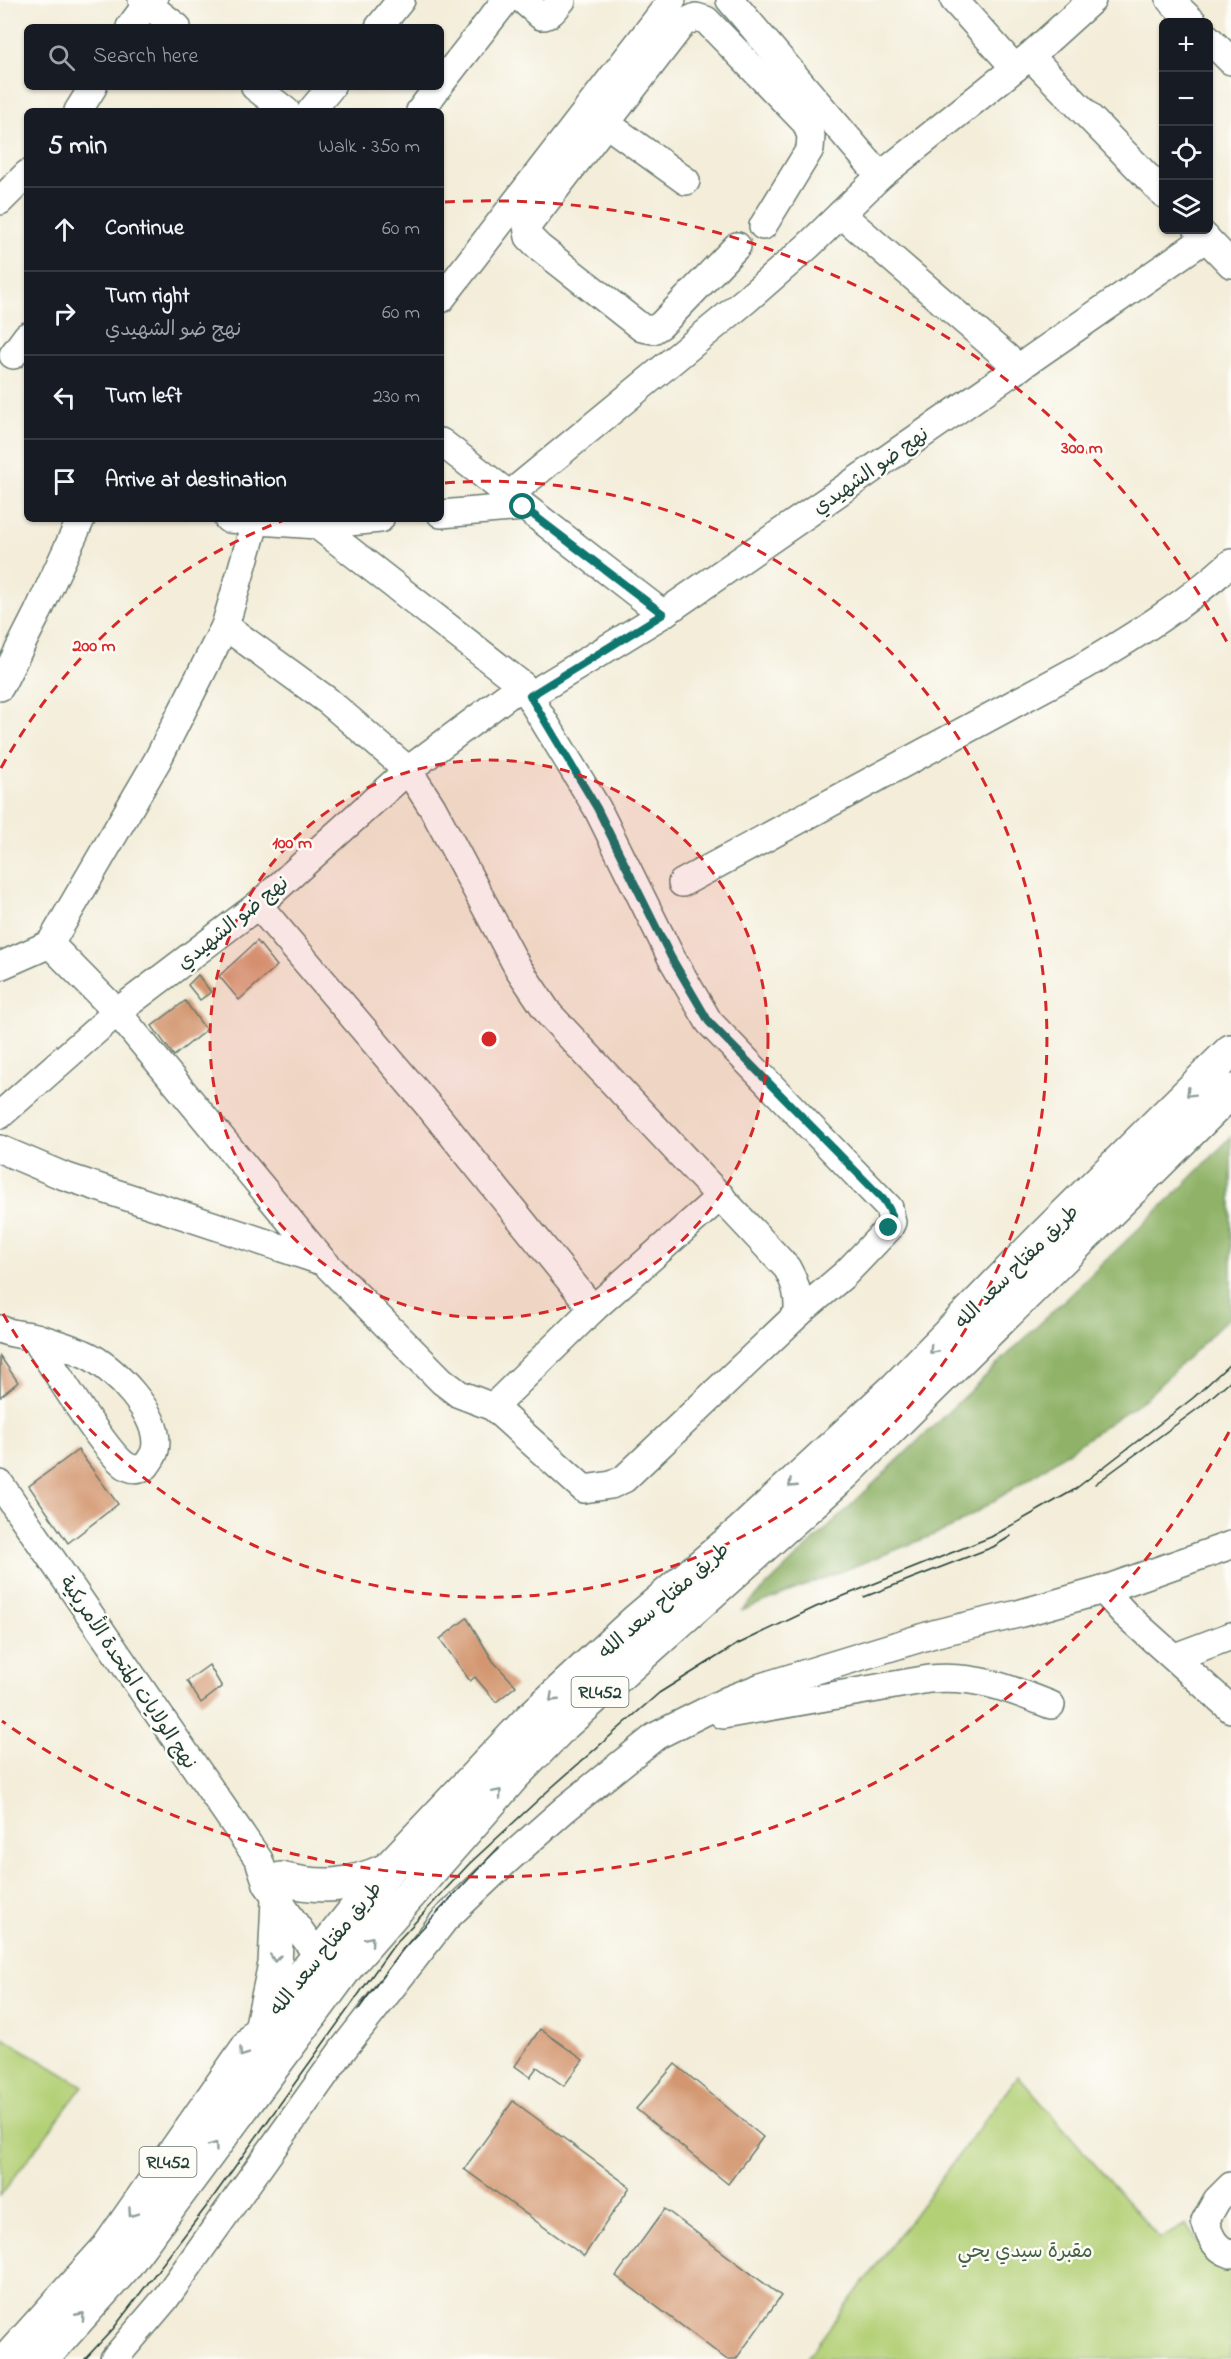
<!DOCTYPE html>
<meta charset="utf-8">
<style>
:root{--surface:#171b24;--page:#242831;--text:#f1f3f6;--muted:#9ea1a6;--line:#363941}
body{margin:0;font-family:"Indie Flower","Playpen Sans Arabic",sans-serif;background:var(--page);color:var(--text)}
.controls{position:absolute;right:18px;top:18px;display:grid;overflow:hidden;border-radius:9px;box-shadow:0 2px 4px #0004}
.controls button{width:54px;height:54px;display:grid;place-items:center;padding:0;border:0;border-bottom:2px solid var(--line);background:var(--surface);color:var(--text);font:30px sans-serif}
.stop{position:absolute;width:18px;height:18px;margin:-14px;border:4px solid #0f766e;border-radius:50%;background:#fff}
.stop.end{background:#0f766e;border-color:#fff;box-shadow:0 2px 6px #0008}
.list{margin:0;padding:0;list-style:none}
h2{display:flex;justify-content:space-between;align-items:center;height:78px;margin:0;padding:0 24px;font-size:26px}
h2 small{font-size:20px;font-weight:400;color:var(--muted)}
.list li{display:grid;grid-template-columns:39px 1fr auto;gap:18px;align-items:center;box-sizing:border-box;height:84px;padding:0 24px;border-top:2px solid var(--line)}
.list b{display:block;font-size:22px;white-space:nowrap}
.list p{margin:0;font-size:20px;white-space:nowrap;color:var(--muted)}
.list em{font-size:20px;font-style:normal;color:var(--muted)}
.icon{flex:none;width:33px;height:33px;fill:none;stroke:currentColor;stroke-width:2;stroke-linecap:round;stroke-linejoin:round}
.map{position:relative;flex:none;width:1231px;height:2359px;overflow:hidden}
.search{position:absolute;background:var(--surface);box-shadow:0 2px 4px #0004;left:24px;top:24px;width:420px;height:66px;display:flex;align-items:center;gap:15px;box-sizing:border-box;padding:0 21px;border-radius:9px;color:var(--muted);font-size:22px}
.panel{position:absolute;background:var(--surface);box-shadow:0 2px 4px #0004;left:24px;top:108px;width:420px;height:414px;border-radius:9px}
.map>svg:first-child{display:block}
.green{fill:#b4d077;stroke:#6a8656;stroke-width:1.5}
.forest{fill:#8fb268;stroke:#57784e;stroke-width:1.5}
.building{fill:#d39670}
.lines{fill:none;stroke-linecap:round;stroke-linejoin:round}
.minor-casing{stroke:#697b6e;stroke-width:30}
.highway-casing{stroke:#697b6e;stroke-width:36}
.minor{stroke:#fff;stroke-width:27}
.highway{stroke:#fff;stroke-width:33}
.tram{stroke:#1f3d34;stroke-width:1.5}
.oneway{stroke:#8f9e9a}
.route{stroke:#0f766e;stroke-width:8}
.ring{fill:none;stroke:#d62828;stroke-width:3;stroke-dasharray:10 8}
.labels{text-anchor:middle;stroke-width:5;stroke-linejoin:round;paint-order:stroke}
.shield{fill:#fdfcf7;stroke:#62766e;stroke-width:1.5}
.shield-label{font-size:18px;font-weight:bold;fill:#1f3d34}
.street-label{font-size:20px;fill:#1f3d34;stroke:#fdfcf7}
.park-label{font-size:20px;fill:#446245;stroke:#fdfcf7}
.centre{fill:#d62828;stroke:#fdfcf7;stroke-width:3}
.ring-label{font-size:18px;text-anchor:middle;font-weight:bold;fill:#d62828;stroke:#fdfcf7;stroke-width:5;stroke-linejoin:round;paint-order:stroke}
</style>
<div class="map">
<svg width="1231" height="2359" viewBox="0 0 1231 2359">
<rect width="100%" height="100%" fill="#fdfcf7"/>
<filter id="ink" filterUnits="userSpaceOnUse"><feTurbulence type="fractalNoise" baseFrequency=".0167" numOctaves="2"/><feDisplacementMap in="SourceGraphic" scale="12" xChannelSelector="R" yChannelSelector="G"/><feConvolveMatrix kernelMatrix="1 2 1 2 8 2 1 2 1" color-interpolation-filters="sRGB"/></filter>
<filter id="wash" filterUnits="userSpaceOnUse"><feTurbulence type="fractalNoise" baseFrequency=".008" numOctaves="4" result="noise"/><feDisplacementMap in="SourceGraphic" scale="24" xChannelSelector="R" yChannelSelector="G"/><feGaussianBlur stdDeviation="1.35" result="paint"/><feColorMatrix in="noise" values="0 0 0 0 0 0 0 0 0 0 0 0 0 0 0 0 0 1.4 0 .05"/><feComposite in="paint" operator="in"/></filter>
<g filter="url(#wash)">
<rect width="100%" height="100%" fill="#f3edd9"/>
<g class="green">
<polygon points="0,2036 83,2086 0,2196"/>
<polygon points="1018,2076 1160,2239 1186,2224 1212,2263 1231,2271 1231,2359 806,2359"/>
</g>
<polygon class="forest" points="1231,1137 1231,1316 1147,1397 1033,1476 951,1528 741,1611 1180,1189"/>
<g id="blocks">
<g class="building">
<polygon points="257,941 277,966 239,1000 219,976"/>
<polygon points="198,975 211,992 200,1000 188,985"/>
<polygon points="185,1001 206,1030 174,1056 152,1026"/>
<polygon points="0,1356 18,1382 0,1397"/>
<polygon points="78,1450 118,1504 68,1543 29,1486"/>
<polygon points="467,1618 493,1661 516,1686 496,1702 475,1677 470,1681 440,1639"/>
<polygon points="209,1665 222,1687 201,1703 187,1681"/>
<polygon points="540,2029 583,2060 564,2086 537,2067 530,2077 515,2066"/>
<polygon points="675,2064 763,2137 728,2184 636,2109"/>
<polygon points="513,2101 630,2187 584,2256 464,2169"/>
<polygon points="665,2209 781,2296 736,2359 726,2359 616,2276"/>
</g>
</g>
</g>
<g filter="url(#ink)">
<use href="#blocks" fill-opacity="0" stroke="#697b6e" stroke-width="1.5"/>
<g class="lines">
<defs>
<g id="minor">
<polyline points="142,0 177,27"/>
<path d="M523,0L541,16C550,17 556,7 562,0"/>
<polyline points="730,0 880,176 1030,56"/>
<polyline points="954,0 1015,68"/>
<polyline points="1092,0 1030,56 1164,194"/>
<polyline points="1170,0 1193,22"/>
<polyline points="130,27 147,4 154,0"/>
<polyline points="379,27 401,0"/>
<polyline points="1208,38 1231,61"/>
<polyline points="441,83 506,0"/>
<polyline points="255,87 286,111"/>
<polyline points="78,111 93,87"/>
<polyline points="311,111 331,87"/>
<polyline points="420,111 438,87"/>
<polyline points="593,114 686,181"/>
<polyline points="0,201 27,174"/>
<polyline points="841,214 1019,368"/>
<polyline points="1198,230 1231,264"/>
<polyline points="737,246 661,325 653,330 642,328 539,247 529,237 527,226 683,23 696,17 706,20 806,123 811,136 810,149 763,226"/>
<polyline points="441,299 672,0"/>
<polyline points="13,355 27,336"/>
<polyline points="441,442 663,614"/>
<polyline points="508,496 745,301 808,246 880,176"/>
<polyline points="441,514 523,507"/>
<polyline points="228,519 317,525 380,519"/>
<polyline points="317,525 522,685 597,808 671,957 709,1022 889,1208 892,1222 889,1228 845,1274 798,1314"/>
<polyline points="0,687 38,612 81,519"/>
<polyline points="529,696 663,614 1206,238"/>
<path d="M682,883L1084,666C1135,636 1187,603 1231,563"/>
<polyline points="258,905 433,1111 593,1309"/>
<path d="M50,944L117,1012L323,1261L442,1381L459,1394L493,1407L584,1489L611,1485L624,1479L798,1314C799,1296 796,1284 787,1268L549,1014L518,968L432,807L408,770L328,701L225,626"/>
<polyline points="0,966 50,944 157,761 225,626 256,520"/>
<polyline points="0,1115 117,1012 258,905 408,770 522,685"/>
<polyline points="0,1149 61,1175 321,1261"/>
<path d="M0,1329C11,1335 24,1334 36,1337C52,1342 69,1347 85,1354C113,1366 163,1417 155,1450C154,1456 149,1461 146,1466C140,1469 135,1470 128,1467C107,1457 50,1361 34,1337"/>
<polyline points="493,1407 593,1309 721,1196"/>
<polyline points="0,1484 259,1860 267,1884 329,1972"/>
<polyline points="1103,1590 1125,1614 1231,1709"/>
<polyline points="1175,1657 1231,1636"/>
<path d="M723,1715L929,1679C976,1675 1008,1688 1051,1705"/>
<path d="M1231,2186L1217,2200L1205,2221C1210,2237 1215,2249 1231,2254"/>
<polyline points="114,2359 165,2299 341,2052 445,1919 505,1862 565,1809 656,1736 728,1700 761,1687 937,1633 1018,1614 1103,1590 1231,1545"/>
</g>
<g id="highway">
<path d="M281,1879C323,1889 348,1887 387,1870"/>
<polyline points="263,2020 275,1964 278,1900"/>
<polyline points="8,2359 108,2248 262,2027 387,1870 528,1721 636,1621 741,1532 895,1389 1044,1236 1231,1051"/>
<polyline points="42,2359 124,2267 348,1965 514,1775 563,1725 845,1473 1231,1091"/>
</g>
</defs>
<use href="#minor" class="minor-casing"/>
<use href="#highway" class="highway-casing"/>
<use href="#minor" class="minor"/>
<use href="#highway" class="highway"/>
<g class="tram">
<polyline points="1095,1484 1200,1407 1231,1380"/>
<polyline points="864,1597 993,1547 1011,1536"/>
<polyline points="358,2010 401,1951 499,1847"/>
<polyline points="85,2359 113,2329 206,2207 394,1945 469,1864 551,1788 659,1693 736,1645 816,1607 991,1537 1074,1490 1193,1398 1231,1363"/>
</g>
</g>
<defs><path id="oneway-chevron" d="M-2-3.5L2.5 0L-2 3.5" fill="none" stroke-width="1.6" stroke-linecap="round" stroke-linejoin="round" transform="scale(1.5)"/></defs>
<g class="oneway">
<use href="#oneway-chevron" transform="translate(1190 1093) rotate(135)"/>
<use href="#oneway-chevron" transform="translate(933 1350) rotate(134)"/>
<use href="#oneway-chevron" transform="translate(792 1484) rotate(137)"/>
<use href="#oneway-chevron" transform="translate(553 1698) rotate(137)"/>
<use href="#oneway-chevron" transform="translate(498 1793) rotate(-49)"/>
<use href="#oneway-chevron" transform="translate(370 1940) rotate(-49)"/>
<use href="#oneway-chevron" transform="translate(275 1958) rotate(96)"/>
<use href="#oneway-chevron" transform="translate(243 2053) rotate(125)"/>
<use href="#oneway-chevron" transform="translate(214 2146) rotate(-54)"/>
<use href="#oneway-chevron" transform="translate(132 2213) rotate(125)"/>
<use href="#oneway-chevron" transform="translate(81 2316) rotate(-48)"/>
</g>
</g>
<g class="lines" filter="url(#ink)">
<path class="route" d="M523,507L663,614L530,696L597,808L671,957L709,1022L883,1199C890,1209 895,1217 889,1228"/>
</g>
<circle cx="489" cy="1039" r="279" fill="#d62828" fill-opacity=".12"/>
<g class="ring">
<circle cx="489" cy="1039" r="279"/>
<path d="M1 768A558 558 0 0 1 284 520M445 483A558 558 0 1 1 1 1310"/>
<path d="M1229 1432A838 838 0 0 1 2 1721M445 202A838 838 0 0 1 1229 646"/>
</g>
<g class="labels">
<g class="shield">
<rect x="571.5" y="1677" width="57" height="30" rx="4.5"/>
<rect x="139.5" y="2147" width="57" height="30" rx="4.5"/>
</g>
<g class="shield-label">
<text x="600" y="1698">RL452</text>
<text x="168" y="2168">RL452</text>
</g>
<g class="street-label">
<text transform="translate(870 470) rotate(-35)" y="7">نهج ضو الشهيدي</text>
<text transform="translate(232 922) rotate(-39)" y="7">نهج ضو الشهيدي</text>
<text transform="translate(1016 1266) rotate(-45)" y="7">طريق مفتاح سعد الله</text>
<text transform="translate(663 1600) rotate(-41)" y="7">طريق مفتاح سعد الله</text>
<text transform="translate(129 1672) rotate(56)" y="7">نهج الولايات المتحدة الأمريكية</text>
<text transform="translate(325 1948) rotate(-51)" y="7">طريق مفتاح سعد الله</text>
</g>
<g class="park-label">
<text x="1025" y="2257">مقبرة سيدي يحي</text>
</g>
</g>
<circle cx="489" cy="1039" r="9" class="centre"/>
<g class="ring-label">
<text x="1082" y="453">300 m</text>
<text x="94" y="651">200 m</text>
<text x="292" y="848">100 m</text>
</g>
</svg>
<div class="controls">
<button>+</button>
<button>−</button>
<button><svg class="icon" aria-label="locate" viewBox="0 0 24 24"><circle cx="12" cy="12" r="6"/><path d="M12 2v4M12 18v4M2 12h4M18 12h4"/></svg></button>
<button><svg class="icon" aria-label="layers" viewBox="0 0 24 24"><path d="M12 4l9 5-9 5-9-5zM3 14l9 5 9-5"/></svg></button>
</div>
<div class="stop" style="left:523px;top:507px"></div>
<div class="stop end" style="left:889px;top:1228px"></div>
<div class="search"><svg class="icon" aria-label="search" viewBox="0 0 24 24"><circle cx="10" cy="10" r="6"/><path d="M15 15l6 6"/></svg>Search here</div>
<section class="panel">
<h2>5 min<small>Walk · 350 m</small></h2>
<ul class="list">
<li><svg class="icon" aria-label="ahead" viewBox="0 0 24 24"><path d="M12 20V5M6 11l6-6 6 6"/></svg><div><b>Continue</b></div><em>60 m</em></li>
<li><svg class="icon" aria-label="right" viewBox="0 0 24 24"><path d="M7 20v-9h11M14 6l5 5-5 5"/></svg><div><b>Turn right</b><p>نهج ضو الشهيدي</p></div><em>60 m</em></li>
<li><svg class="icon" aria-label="left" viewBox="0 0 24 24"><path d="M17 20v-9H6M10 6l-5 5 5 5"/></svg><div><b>Turn left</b></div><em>230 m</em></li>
<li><svg class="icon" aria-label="arrive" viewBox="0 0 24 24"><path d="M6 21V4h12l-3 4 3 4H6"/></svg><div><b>Arrive at destination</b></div></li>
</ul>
</section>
</div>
